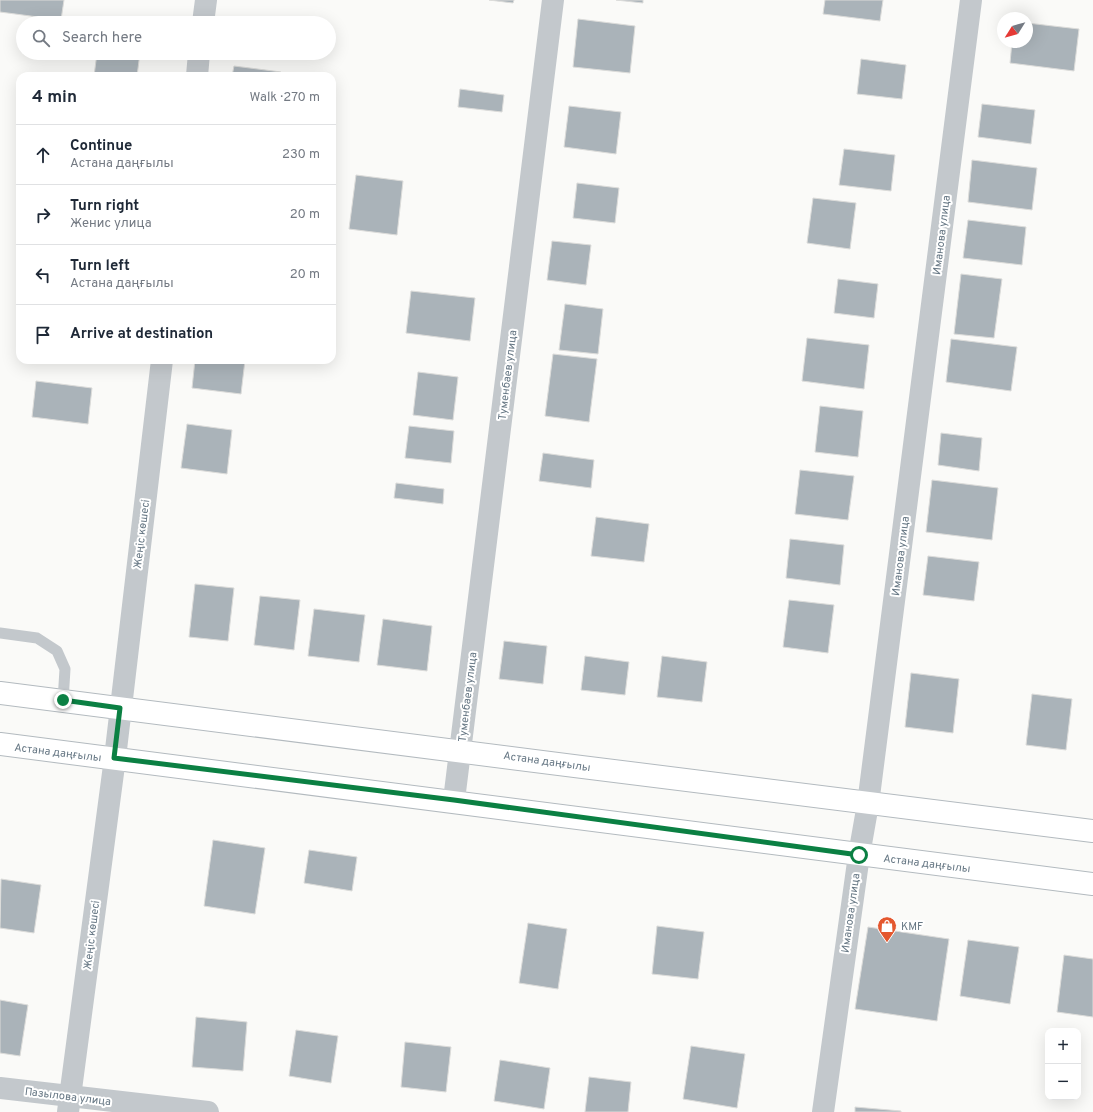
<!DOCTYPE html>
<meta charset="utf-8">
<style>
:root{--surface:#fff;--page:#f6f6f7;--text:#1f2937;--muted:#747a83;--line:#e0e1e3}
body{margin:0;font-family:Overpass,sans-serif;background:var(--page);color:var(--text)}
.controls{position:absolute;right:12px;bottom:12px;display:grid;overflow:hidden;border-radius:8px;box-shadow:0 4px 16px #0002}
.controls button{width:36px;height:36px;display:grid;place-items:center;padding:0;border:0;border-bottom:1px solid var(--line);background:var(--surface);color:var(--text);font:20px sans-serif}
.compass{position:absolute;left:997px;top:12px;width:36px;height:36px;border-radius:50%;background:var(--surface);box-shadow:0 4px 16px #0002;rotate:233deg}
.stop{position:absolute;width:12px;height:12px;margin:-9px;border:3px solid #0b8043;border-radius:50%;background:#fff}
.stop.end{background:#0b8043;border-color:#fff;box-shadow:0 1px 4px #0008}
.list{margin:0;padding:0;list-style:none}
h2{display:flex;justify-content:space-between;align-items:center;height:52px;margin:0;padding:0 16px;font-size:17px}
h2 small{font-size:13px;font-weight:400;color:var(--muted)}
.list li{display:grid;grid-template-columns:26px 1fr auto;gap:12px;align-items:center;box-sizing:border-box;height:60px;padding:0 16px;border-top:1px solid var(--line)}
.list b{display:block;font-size:15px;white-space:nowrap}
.list p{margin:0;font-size:13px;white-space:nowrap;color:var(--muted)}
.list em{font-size:13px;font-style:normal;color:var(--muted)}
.icon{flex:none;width:22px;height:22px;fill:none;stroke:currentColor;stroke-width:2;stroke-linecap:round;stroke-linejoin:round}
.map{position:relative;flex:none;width:1093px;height:1112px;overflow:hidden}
.search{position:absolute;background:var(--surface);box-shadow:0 4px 16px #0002;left:16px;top:16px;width:320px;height:44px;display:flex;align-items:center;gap:10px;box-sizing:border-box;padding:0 14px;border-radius:22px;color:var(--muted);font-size:15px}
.panel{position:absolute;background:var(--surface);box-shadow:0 4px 16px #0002;left:16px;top:72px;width:320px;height:292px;border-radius:12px}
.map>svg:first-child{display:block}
.building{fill:#aab3b9;stroke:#dcdcda}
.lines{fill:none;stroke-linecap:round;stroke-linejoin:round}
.secondary-casing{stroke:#b3babf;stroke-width:24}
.lane{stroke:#c3c8cc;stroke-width:11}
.street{stroke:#c3c8cc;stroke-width:22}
.secondary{stroke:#fff;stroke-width:22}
.route{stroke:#0b8043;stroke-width:5}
.labels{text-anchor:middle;stroke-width:4;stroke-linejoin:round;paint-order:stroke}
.street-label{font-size:11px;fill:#657683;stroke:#fff}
.poi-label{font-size:11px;fill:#657683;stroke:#fff;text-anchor:start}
</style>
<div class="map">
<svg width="1093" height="1112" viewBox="0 0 1093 1112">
<rect width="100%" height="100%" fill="#fafaf8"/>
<g class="building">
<polygon points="0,0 64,0 61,20 0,12"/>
<polygon points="489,0 514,0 513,3"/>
<polygon points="616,0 643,0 643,3"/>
<polygon points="825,0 883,0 880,21 823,14"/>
<polygon points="578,19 635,26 630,73 573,67"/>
<polygon points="1027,23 1079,29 1074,71 1010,63 1012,42 1027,42"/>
<polygon points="97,53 140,53 137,76 94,76"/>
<polygon points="861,59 906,65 902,99 857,94"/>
<polygon points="234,66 281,72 280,76 232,76"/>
<polygon points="460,89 504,95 502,112 458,107"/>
<polygon points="982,104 1035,110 1031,144 978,137"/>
<polygon points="569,106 621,112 616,154 564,147"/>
<polygon points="844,149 895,155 891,191 839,185"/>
<polygon points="972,160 1037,168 1032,210 968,202"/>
<polygon points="356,175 403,181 397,235 349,229"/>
<polygon points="577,183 619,188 615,223 573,218"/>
<polygon points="813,198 856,203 850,249 807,243"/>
<polygon points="968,220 1026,227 1022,265 963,258"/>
<polygon points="552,241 591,245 586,285 547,280"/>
<polygon points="961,274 1002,279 994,338 954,334"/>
<polygon points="838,279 878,284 874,318 834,313"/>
<polygon points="411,291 475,298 470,341 406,333"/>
<polygon points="565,304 603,309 598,354 559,350"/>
<polygon points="807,338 869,345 864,389 802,381"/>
<polygon points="951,339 1017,347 1011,391 946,382"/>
<polygon points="553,354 597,359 589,422 545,416"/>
<polygon points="195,360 245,360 241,394 192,388"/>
<polygon points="418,372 458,377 453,420 413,415"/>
<polygon points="36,381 92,388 88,424 32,417"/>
<polygon points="820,406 863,411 858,457 815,452"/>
<polygon points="187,424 232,430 227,474 181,468"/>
<polygon points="409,426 454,431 451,463 405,458"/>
<polygon points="941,433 982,438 979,471 938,465"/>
<polygon points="543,453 594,460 591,488 539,481"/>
<polygon points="800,470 854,476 848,520 795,514"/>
<polygon points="932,480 998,488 992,540 926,532"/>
<polygon points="396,483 444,489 443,504 394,498"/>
<polygon points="596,517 649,524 644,562 591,556"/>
<polygon points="790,539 844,545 840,585 786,578"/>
<polygon points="928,556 979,562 974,601 923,595"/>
<polygon points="195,584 234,588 228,641 189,637"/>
<polygon points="260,596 300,600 294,650 254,645"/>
<polygon points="789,600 834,605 828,653 783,647"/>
<polygon points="314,609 365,615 359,662 308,656"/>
<polygon points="383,619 432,626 427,671 377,665"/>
<polygon points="504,641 547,646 543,684 499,679"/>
<polygon points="585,656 629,662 625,695 581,690"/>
<polygon points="662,656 707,662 702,702 657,697"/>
<polygon points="911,673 959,679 953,733 905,727"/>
<polygon points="1032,694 1072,699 1066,750 1026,745"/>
<polygon points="213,840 265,848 255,914 204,906"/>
<polygon points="309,850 357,857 352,891 304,883"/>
<polygon points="1,879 41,885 34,933 0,928"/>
<polygon points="528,923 567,929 558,989 519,983"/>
<polygon points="657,926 704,932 698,979 652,974"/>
<polygon points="868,927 949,939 937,1021 855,1009"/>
<polygon points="968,940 1019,947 1010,1004 960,996"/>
<polygon points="1064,955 1093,959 1093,1017 1057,1012"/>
<polygon points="0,1000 28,1005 20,1056 0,1053"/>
<polygon points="196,1017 247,1022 243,1071 192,1067"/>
<polygon points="296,1030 338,1036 331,1083 289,1076"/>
<polygon points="405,1042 451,1047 446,1092 401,1087"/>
<polygon points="691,1046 745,1054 737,1108 683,1099"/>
<polygon points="500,1060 550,1068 544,1109 494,1101"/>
<polygon points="589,1077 631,1082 628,1112 585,1112"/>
<polygon points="855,1107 901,1111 901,1112 855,1112"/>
</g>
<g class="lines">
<defs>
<g id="secondary">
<path d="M0,693C365,737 728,788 1093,831"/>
<path d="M0,744C365,789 729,838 1093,884"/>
</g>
</defs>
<use href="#secondary" class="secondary-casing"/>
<polyline class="lane" points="0,633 37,638 57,651 65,669 63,701"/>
<g class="street">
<polyline points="203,23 206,0"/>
<polyline points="197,76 199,53"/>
<polyline points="454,800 553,0"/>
<polyline points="0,1088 208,1112"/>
<polyline points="68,1112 115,758 162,360"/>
<polyline points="823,1112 859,855 868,804 971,0"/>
</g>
<use href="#secondary" class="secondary"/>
</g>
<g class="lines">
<polyline class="route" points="63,700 120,708 114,758 454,800 859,855"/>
</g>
<defs>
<symbol id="shop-pin" viewBox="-11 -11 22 30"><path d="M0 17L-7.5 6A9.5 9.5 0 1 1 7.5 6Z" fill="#e4572e" stroke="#fff"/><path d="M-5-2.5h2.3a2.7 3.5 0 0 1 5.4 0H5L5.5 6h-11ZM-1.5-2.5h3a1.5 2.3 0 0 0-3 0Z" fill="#fff"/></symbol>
</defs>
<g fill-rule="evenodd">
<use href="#shop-pin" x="876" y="915" width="22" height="30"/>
</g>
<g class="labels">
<g class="street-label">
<text transform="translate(941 235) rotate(-83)" y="4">Иманова улица</text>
<text transform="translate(507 375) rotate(-83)" y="4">Туменбаев улица</text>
<text transform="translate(141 534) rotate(-83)" y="4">Жеңіс көшесі</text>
<text transform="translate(900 556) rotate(-83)" y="4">Иманова улица</text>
<text transform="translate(467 697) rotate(-83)" y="4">Туменбаев улица</text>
<text transform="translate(58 752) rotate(7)" y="4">Астана даңғылы</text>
<text transform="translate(547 761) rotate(8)" y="4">Астана даңғылы</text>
<text transform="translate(927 863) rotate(7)" y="4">Астана даңғылы</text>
<text transform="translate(850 913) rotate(-82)" y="4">Иманова улица</text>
<text transform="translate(91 935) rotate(-83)" y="4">Жеңіс көшесі</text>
<text transform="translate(68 1096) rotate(7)" y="4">Пазылова улица</text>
</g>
<g class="poi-label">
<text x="901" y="930">KMF</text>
</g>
</g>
</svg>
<div class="controls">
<button>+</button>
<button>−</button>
</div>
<svg class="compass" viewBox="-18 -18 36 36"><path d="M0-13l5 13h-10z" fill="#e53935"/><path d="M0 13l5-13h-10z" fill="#747a83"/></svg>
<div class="stop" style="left:859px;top:855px"></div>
<div class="stop end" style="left:63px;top:700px"></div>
<div class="search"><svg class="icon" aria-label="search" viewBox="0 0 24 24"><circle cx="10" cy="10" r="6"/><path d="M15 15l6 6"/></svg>Search here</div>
<section class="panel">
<h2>4 min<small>Walk · 270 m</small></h2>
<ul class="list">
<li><svg class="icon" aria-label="ahead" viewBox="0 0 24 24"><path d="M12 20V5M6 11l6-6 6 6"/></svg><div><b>Continue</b><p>Астана даңғылы</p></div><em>230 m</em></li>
<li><svg class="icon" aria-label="right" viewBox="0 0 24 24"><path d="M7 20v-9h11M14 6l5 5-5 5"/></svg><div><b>Turn right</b><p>Женис улица</p></div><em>20 m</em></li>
<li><svg class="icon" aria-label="left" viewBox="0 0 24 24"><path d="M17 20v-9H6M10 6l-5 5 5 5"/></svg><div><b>Turn left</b><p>Астана даңғылы</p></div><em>20 m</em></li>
<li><svg class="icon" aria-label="arrive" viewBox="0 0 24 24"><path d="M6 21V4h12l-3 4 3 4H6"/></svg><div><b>Arrive at destination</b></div></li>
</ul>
</section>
</div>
